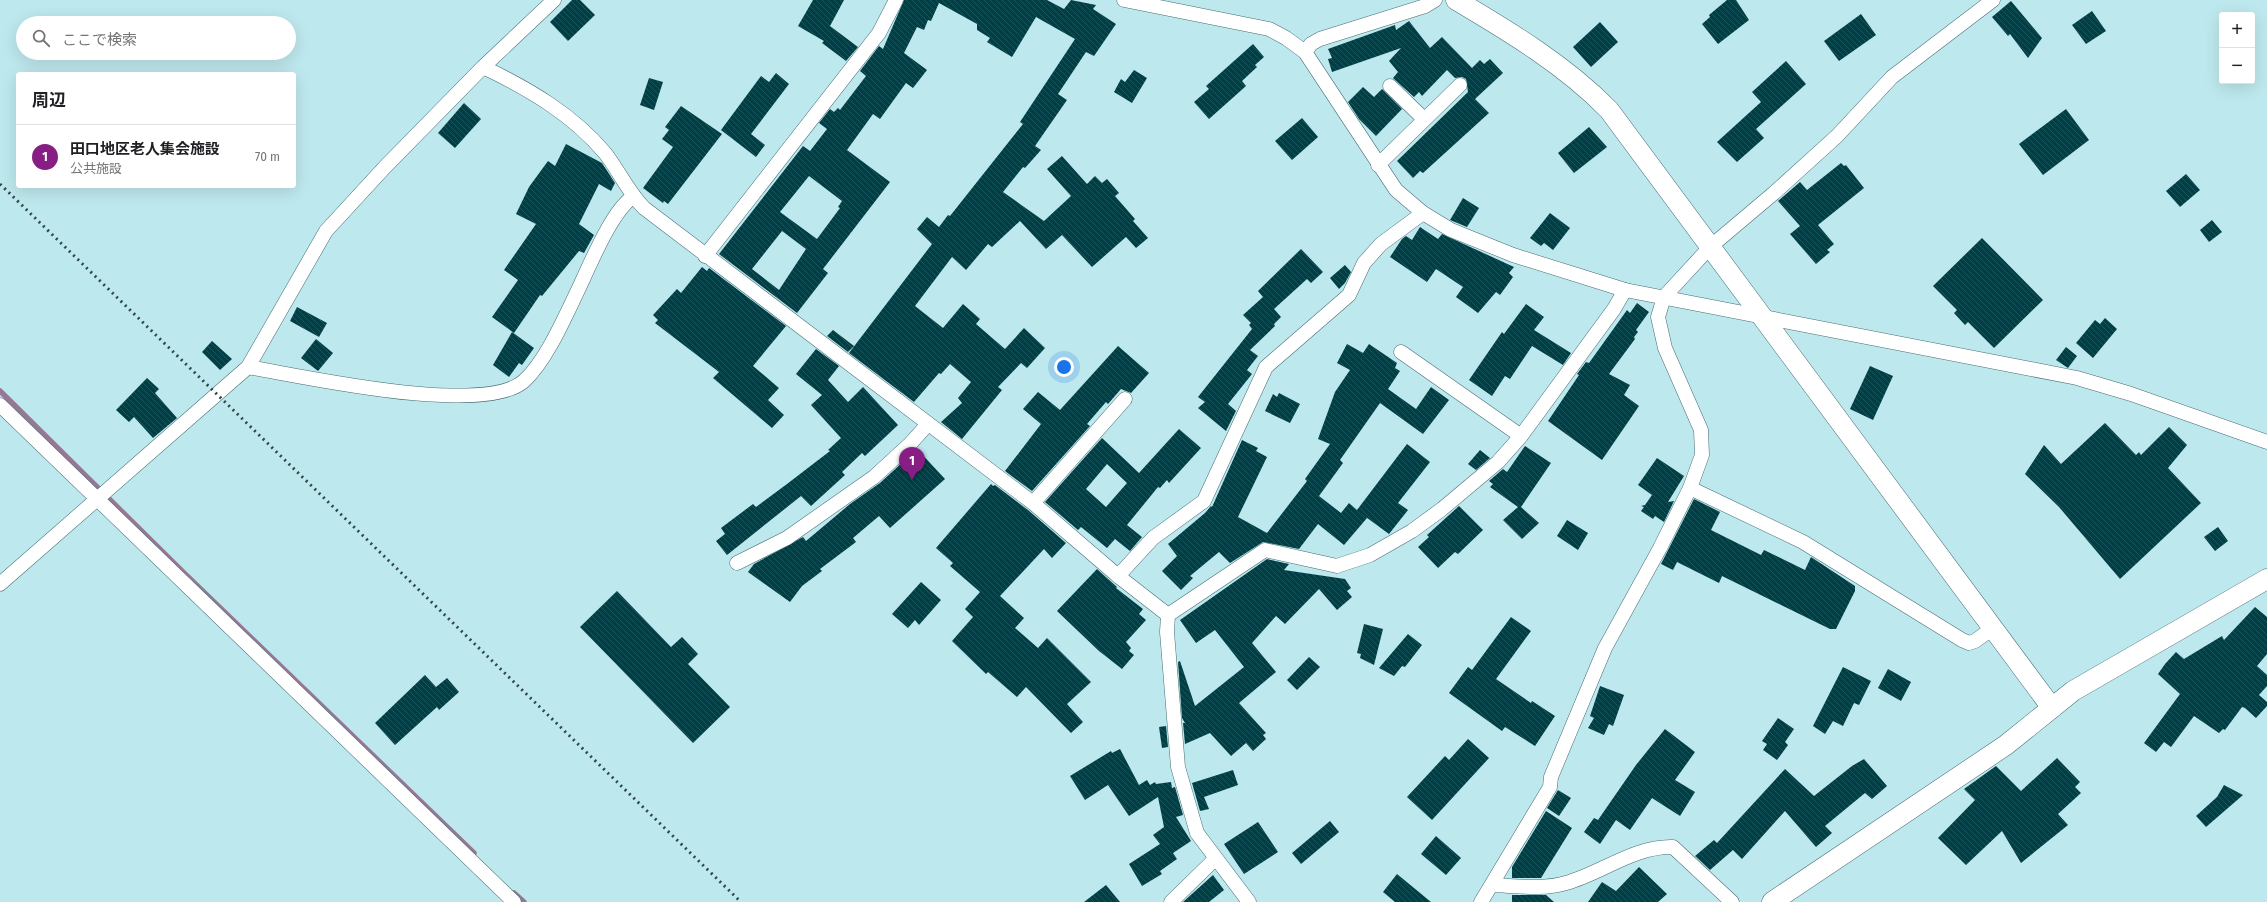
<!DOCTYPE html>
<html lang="ja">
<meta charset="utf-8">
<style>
:root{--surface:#fff;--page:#f2f2f2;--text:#202124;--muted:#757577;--line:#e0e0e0;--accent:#871e84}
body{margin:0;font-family:"Fira Sans Condensed","Noto Sans JP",sans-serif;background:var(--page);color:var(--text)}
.controls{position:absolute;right:12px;top:12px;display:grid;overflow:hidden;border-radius:4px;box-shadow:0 4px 16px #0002}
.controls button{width:36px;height:36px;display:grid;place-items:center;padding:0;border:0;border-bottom:1px solid var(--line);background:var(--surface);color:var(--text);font:20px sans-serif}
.you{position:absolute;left:1064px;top:367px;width:14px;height:14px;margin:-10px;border:3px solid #fff;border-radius:50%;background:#1a73e8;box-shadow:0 0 0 6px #1a73e833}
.badge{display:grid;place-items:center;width:26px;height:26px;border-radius:50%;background:var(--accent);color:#fff;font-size:13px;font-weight:700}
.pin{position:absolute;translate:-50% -33px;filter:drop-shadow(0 1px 2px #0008)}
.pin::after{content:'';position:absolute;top:21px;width:14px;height:12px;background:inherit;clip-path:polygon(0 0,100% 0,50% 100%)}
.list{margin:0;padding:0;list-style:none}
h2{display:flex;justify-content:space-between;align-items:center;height:52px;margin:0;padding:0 16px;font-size:17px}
h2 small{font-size:13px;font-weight:400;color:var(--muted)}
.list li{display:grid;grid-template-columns:26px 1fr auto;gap:12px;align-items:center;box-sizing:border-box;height:64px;padding:0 16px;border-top:1px solid var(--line)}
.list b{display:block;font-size:15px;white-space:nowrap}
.list p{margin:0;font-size:13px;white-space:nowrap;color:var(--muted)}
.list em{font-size:13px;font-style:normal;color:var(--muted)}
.icon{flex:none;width:22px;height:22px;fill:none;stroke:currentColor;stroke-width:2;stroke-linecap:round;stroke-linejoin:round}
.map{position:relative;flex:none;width:2267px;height:902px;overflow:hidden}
.search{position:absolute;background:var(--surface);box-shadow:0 4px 16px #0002;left:16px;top:16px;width:280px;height:44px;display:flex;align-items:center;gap:10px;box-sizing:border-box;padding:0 14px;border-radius:22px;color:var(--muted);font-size:15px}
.panel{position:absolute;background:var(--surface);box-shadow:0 4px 16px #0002;left:16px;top:72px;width:280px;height:116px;border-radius:4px}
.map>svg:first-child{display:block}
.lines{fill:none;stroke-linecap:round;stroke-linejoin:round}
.stream{stroke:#977794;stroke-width:5.5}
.building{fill:url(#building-back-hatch);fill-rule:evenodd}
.street-casing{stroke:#466d72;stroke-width:15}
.secondary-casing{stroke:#466d72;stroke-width:21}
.street{stroke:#fff;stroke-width:14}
.secondary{stroke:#fff;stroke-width:20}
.rail{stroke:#334749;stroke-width:3;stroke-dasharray:2 4;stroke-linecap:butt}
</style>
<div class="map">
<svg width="2267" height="902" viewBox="0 0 2267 902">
<defs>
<pattern id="building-back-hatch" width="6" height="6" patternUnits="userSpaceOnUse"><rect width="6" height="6" fill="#003f46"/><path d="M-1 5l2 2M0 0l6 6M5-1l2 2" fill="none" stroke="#1c5359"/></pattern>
</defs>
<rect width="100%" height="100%" fill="#bde8ed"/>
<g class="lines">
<g class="stream">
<polyline points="0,391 185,574 474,853"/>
<polyline points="514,893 524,902"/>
</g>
</g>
<g class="building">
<polygon points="572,0 580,0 595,15 568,41 550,22"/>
<polygon points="813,0 844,0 830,26 858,47 846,61 822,43 824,41 798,26"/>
<path d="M904,0H1047L1064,9L1071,0L1096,5L1093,9L1116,24L1094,56L1086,52L1058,94L1067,100L1035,146L1041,150L1025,168L1023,167L1003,192L1044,221L1071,196L1047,169L1062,156L1087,184L1095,176L1102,183L1107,179L1119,193L1115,196L1135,219L1133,221L1148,238L1136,248L1126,237L1092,267L1062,235L1046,249L1020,221L992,247L988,244L966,270L952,257L915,306L943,328L963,304L980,319L976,324L1005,349L1024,328L1045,348L1027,368L1021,363L998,387L1002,390L962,439L941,422L962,403L958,398L971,382L950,364L941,374L939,373L914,402L849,353L932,244L917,229L927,217L939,227L948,215L950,216L1023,124L1020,122L1075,39L1036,17L1012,57L987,42L990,38L977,30V24L939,3L931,21L928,20L924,30L917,27L904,53L927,70L913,88L906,83L880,119L873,114L847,150L890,182L823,269L828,273L797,313L719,254L803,146L810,151L827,129L819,123L830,109L834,112L838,108L840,110L866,76L860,71L879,46L883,49ZM809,176L842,201L838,207L840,208L817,239L780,212ZM782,231L806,249L779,290L752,269Z"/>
<polygon points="1727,0 1736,0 1749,20 1718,44 1702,24 1710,17 1709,15"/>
<polygon points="2011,1 2042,38 2028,58 2010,34 2008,36 1992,17"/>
<polygon points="2092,11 2106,31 2086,44 2072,25"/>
<polygon points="1861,14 1876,35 1839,61 1824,41"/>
<polygon points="1409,21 1430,48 1442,37 1472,68 1480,60 1484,64 1490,59 1503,73 1475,99 1489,113 1423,173 1420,171 1413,178 1397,161 1468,92 1466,79 1462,77 1455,78 1447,70 1422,96 1419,92 1414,97 1393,78 1398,72 1389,61 1401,48 1332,72 1328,59 1332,58 1328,49 1395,25 1396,30"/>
<polygon points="1600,22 1618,42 1591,67 1573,47"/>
<polygon points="1253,44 1264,57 1255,65 1257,67 1242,81 1246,86 1209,119 1194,102 1209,89 1206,86"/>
<polygon points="1786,61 1806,84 1756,129 1764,138 1737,162 1717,142 1761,102 1752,92"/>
<polygon points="1134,70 1147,78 1132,103 1114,92 1121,79 1125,82"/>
<polygon points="776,73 789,84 751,134 765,145 756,157 721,130 761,76 769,82"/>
<polygon points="649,78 663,82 654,110 640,105"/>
<polygon points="1363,87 1374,97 1382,89 1402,109 1376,136 1359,119 1348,102"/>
<polygon points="464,103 481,119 455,148 438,133"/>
<polygon points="681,106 722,134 668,204 664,201 663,203 643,188 673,147 662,139 669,130 665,127"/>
<polygon points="2066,109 2089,140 2043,175 2019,144"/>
<polygon points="1302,118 1318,137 1292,160 1275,141"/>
<polygon points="1589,127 1607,147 1574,173 1558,153"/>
<polygon points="566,144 602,163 615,183 611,191 599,184 579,224 594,235 584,253 579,251 542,296 540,295 514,333 492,317 518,280 504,270 536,224 516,214 529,187 548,161 555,166"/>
<polygon points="1841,163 1844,166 1846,165 1864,188 1818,225 1834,244 1827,250 1830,252 1816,264 1790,234 1800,226 1778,201 1800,182 1807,190"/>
<polygon points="2186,174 2200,190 2180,207 2166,191"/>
<polygon points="1463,198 1479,208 1467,227 1450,220"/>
<polygon points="1550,213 1570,228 1553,250 1544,243 1541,246 1530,238"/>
<polygon points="2212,220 2222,232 2209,242 2200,230"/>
<polygon points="1420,227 1438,239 1442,234 1514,267 1509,273 1513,277 1500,295 1496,292 1478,313 1456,297 1463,287 1436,269 1427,282 1390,257 1402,239 1406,236 1412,240"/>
<polygon points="1982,238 2043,300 1994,348 1968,322 1965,325 1954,313 1957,310 1933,286"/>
<polygon points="1301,249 1323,272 1311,283 1307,279 1274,309 1281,317 1274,324 1275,326 1250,350 1258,356 1247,370 1252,374 1228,404 1236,411 1226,431 1198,408 1205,402 1198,397 1252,329 1249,325 1251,323 1243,315 1263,297 1258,291"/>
<polygon points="1345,265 1351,272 1345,283 1339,289 1330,278"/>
<polygon points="702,267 707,271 709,268 786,326 753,366 779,388 768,400 784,415 772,428 713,378 719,372 655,323 658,320 653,315 677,289 681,293"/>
<polygon points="1637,303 1649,312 1636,330 1638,332 1634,337 1635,339 1609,374 1630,385 1624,395 1639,406 1602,460 1548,421 1579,375 1577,374 1586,362 1589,363 1627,310 1630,313"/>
<polygon points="1526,304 1544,317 1534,330 1571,353 1563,365 1532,346 1510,379 1505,376 1492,396 1469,380 1502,332 1504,334"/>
<polygon points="297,307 327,323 319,337 290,321"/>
<polygon points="2105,318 2117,329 2093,358 2076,343 2095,320 2100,324"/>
<polygon points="833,330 854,346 848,352 827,336"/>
<polygon points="512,332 534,348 522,365 519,363 509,377 493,365"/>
<polygon points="316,339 333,353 318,371 301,358"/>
<polygon points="212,341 232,359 220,370 202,352"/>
<polygon points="1347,344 1363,353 1369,344 1397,363 1395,368 1400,371 1388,389 1416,409 1431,387 1449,400 1423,434 1380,403 1340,460 1343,463 1319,496 1341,513 1349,503 1357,510 1407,444 1430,462 1398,503 1408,510 1389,534 1359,512 1367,518 1344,545 1318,524 1299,549 1263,542 1230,563 1219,552 1190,576 1193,578 1181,590 1162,571 1177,556 1168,544 1205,513 1211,506 1212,507 1242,440 1258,448 1256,451 1267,457 1238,517 1267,533 1307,481 1305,479 1330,444 1318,439 1335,392 1350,370 1337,363"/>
<polygon points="1118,346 1149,373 1131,393 1121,389 1108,404 1106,402 1087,424 1090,426 1032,491 1005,471 1041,424 1023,409 1038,392 1060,410"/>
<polygon points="2066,347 2077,356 2068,368 2056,360"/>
<polygon points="816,349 839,366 828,380 848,402 863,387 898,425 865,456 862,453 842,472 845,475 811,506 801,496 727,555 716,541 725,534 721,528 753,504 756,507 787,484 830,451 828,450 841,438 811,405 822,395 796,374"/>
<polygon points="1870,366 1893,376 1873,420 1850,409"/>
<polygon points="147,378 159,389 155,393 177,418 153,438 134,417 129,422 116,410"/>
<polygon points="1279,393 1300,404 1290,423 1265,411 1273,394 1277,397"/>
<polygon points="2105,423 2136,455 2139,452 2141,455 2169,427 2187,445 2168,468 2201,503 2120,579 2059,507 2025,474 2044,445 2061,464"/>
<path d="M1179,429L1201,448L1169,483L1167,480L1160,488L1158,487L1127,525L1142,537L1130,551L1115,539L1107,548L1081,527L1078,530L1045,502L1102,438L1139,473ZM1107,464L1127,483L1106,507L1086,489Z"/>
<polygon points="1525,446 1551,463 1521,507 1539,523 1522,539 1503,520 1518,507 1490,487 1493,484 1489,481 1503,469 1507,472"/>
<polygon points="917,449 945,479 890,528 879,516 853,538 856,542 820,569 822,571 802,586 790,602 748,572 754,564 803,537 806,541 850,504 880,483"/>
<polygon points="1480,450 1490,458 1476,470 1468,464"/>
<polygon points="1657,458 1684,476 1668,502 1674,501 1664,522 1655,516 1653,519 1641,511 1644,507 1641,506 1645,505 1652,495 1638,485"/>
<polygon points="991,484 993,486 995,485 1028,510 1066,543 1052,558 1044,549 1000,596 1024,618 1015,628 1038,648 1047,638 1091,682 1067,704 1083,722 1071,733 1026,687 1017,697 988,672 986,674 952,641 973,617 965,609 980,592 950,566 953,563 936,548"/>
<polygon points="1694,499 1720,512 1711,530 1761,555 1764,550 1805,570 1811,557 1855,586 1855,591 1836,629 1830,629 1722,576 1719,583 1677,562 1673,570 1661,564"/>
<polygon points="1459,506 1483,530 1458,554 1455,552 1438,568 1418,547 1429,537 1427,535"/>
<polygon points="1567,520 1588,533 1578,550 1557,536"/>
<polygon points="2218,527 2228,541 2215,551 2204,537"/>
<polygon points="1267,559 1289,564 1284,570 1345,579 1351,588 1347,591 1352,597 1337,610 1319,589 1285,624 1276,616 1252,643 1276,672 1239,703 1266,733 1263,735 1266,739 1253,751 1246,743 1231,756 1210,733 1185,744 1183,723 1185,723 1182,718 1178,662 1180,661 1195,706 1244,667 1215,630 1196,643 1180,620"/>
<polygon points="1097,569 1117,587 1116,588 1143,609 1139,614 1146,620 1126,642 1131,648 1129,651 1134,655 1122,669 1099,651 1057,611"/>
<polygon points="921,582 941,600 919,625 915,620 908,628 892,614"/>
<polygon points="617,591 671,647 682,637 698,654 688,664 730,707 693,743 580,627"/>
<polygon points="2255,607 2267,617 2267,654 2257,666 2267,675 2267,686 2259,695 2267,702 2267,706 2256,718 2245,708 2242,707 2225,730 2223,729 2219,733 2194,716 2171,747 2164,742 2156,752 2144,743 2180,694 2158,674 2165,664 2176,652 2184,659 2222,636 2224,640"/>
<polygon points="1511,617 1531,631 1496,679 1531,703 1532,701 1555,716 1535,746 1505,727 1502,731 1449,693 1468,667 1472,670"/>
<polygon points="1364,624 1383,629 1374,665 1360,658 1361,654 1357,653"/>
<polygon points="1408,634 1422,645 1405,667 1402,666 1394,676 1379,668"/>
<polygon points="1309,657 1320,667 1297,690 1287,680"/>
<polygon points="1843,667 1871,681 1859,705 1854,703 1843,726 1833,721 1825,734 1813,726"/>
<polygon points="1888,669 1911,682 1901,701 1878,688"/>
<polygon points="425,675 436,687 447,678 459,692 439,710 437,707 395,745 375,723"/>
<polygon points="1600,686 1624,695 1613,726 1609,724 1604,735 1588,728 1594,718 1590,716"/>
<polygon points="1778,718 1794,729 1785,742 1788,745 1777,760 1763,750 1767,744 1762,741"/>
<polygon points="1166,726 1168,747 1162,748 1159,727"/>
<polygon points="1665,729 1695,752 1675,780 1695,792 1680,816 1652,798 1630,830 1616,820 1600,844 1584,832 1594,818 1598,820 1636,765"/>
<polygon points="1468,739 1489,758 1432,820 1407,797 1445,756 1449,760"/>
<polygon points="1120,749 1139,785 1147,780 1150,785 1155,782 1156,784 1171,782 1172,788 1175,787 1183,815 1176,817 1191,841 1173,853 1177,859 1160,871 1162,874 1142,886 1129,864 1160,844 1153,835 1164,827 1158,797 1129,816 1108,785 1085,800 1070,776 1111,751 1112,753"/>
<polygon points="2057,758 2080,782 2075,787 2081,793 2058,814 2068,825 2021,863 2002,831 1966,865 1938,838 1975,800 1964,789 1996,766 2021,791"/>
<polygon points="1864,759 1887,786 1872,799 1865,793 1825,826 1832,833 1816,847 1785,811 1742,859 1733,850 1710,870 1695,856 1714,840 1717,843 1785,769 1814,796 1852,766"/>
<polygon points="1233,770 1238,785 1204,797 1209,809 1200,811 1192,783"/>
<polygon points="2224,785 2243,795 2206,827 2196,816 2217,797"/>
<polygon points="1558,790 1571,798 1559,816 1547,808"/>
<polygon points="1546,811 1572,828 1541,878 1512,878 1512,867"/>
<polygon points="1330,821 1339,832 1301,864 1292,853"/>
<polygon points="1258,822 1278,852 1244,874 1224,844"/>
<polygon points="1436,836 1461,858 1446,875 1421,854"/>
<polygon points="1639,867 1667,894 1658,902 1588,902 1602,882 1616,891"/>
<polygon points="1397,874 1431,902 1395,902 1383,892"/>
<polygon points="1213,875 1224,890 1209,902 1183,902"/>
<polygon points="1106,885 1120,902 1084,902"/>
<polygon points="1512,895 1546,895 1554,902 1512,902"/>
</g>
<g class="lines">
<defs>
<g id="street">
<polyline points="1124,0 1269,29 1286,38 1305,52 1396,190 1423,213 1451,230 1513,255 1625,290 2077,378 2131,394 2267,442"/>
<polyline points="1305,52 1311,44 1320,39 1425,6 1435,0"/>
<path d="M483,67C529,89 572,114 605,153C619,171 628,192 644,208L1033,503L1118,576L1168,615"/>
<polyline points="1390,86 1424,119"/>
<polyline points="1378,165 1460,85"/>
<polyline points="705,256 879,33 896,0"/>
<polyline points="1401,352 1521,436"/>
<path d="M248,367C302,376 483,417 524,381C546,361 565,317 578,290C589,267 612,210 633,197"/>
<polyline points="0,405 514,902"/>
<polyline points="1690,488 1803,542 1962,640 1969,643 1975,641 1993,628"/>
<polyline points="1033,503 1125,399"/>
<polyline points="737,563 787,538 874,477 910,444 928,424"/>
<polyline points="1118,576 1153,538 1204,501 1266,367 1349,295 1364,263 1381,244 1423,213"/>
<polyline points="0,584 248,367 326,231 384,168 483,67 554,0"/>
<polyline points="1168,615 1265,550 1337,566 1370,555 1412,531 1442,509 1498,462 1521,436 1614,309 1625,290"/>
<polyline points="1168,615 1167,632 1178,767 1197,833 1249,902"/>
<path d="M1493,885C1517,886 1543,890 1566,883C1602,873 1634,846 1673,847L1732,902"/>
<polyline points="1171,902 1215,859"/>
<polyline points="1481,902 1550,787 1551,777 1605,648 1660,548 1690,488 1702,455 1701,430 1665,348 1658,317 1664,297 1710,247 1774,193 1837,136 1892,77 1993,0"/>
</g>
<g id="secondary">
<path d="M1456,0C1510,32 1565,65 1609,110L2052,708"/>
<polyline points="1772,902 2006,745 2073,691 2267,579"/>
</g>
</defs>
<use href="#street" class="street-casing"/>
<use href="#secondary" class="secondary-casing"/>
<use href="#street" class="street"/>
<use href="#secondary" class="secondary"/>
<polyline class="rail" points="0,184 741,902"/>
</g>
</svg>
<div class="controls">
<button>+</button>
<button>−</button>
</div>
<div class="you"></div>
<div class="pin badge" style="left:912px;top:480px">1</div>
<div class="search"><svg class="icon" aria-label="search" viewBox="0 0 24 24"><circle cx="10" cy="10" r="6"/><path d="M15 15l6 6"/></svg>ここで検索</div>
<section class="panel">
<h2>周辺<small></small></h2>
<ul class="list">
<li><span class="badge">1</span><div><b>田口地区老人集会施設</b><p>公共施設</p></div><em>70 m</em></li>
</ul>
</section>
</div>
